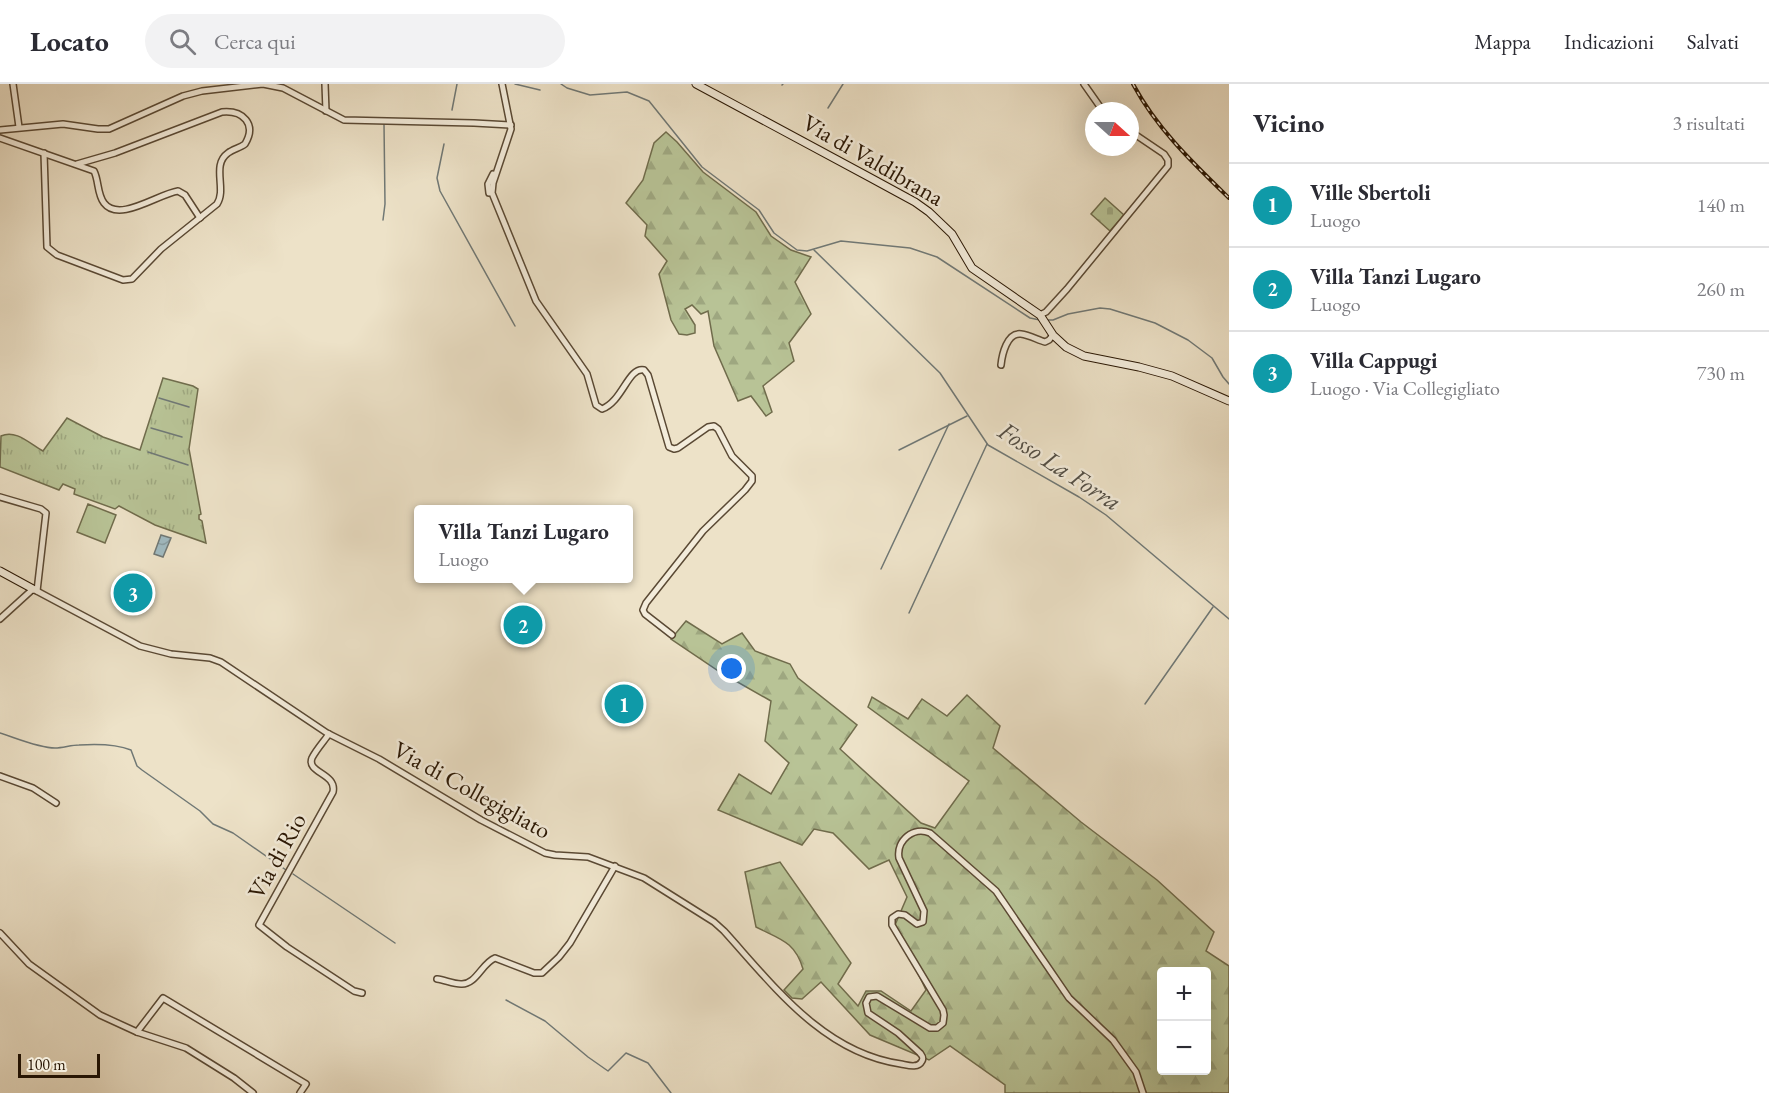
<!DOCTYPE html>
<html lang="it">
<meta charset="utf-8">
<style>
:root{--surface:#fff;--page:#f2f2f3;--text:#2b2b33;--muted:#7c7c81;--line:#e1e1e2;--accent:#111827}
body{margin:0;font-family:"EB Garamond",serif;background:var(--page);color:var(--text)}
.controls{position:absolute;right:18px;bottom:18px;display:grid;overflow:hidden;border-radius:6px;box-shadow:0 6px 24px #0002}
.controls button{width:54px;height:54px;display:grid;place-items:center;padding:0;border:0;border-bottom:2px solid var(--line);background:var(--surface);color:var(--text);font:30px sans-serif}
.compass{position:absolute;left:1085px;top:18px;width:54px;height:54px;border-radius:50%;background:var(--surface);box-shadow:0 6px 24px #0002;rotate:111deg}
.scale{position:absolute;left:18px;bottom:15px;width:82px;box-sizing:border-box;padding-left:6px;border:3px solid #291603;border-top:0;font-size:16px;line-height:21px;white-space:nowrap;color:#291603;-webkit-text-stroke:4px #f3ecdb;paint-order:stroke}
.you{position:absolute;left:732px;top:585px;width:21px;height:21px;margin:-15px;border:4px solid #fff;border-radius:50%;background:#1a73e8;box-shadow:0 0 0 9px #1a73e833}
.badge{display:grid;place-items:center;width:39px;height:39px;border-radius:50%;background:var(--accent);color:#fff;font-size:20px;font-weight:700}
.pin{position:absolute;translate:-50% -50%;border:3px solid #fff;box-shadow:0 2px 6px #0006}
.popup{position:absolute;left:414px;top:421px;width:219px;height:78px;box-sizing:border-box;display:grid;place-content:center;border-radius:6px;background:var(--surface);filter:drop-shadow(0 2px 4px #0005);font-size:20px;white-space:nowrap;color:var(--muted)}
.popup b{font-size:22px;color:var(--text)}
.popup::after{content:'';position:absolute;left:50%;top:100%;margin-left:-12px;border:12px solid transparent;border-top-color:var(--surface)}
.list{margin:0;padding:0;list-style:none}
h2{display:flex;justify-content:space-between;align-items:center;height:78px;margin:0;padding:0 24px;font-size:26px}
h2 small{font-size:20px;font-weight:400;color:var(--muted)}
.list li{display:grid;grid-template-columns:39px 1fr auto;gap:18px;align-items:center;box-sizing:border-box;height:84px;padding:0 24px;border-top:2px solid var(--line)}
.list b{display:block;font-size:22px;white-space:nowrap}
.list p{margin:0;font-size:20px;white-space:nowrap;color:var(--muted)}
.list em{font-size:20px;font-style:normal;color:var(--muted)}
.icon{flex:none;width:33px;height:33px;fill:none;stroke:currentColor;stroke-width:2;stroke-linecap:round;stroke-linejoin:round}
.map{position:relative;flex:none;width:1229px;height:1009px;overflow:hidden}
header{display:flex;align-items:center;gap:36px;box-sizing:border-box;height:84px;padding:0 30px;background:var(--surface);border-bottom:2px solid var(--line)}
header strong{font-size:28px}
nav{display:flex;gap:33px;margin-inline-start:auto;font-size:21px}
.search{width:420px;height:54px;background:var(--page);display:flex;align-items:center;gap:15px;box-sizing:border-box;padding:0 21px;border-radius:33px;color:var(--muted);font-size:22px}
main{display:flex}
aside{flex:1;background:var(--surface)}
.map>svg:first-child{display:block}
.grass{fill:url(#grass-tufts);stroke:#706c4c;stroke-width:1.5}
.forest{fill:url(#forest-firs);stroke:#706c4c;stroke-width:1.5;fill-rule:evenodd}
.cemetery{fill:url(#cemetery-stones);stroke:#706c4c;stroke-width:1.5}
.park{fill:#b8c396;stroke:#706c4c;stroke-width:1.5}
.water{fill:url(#water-waves);stroke:#707875;stroke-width:1.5}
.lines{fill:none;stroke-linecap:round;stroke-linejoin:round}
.stream{stroke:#707875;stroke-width:1.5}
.street-casing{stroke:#5a4934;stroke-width:8}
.secondary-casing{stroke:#291603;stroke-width:9}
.street{stroke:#f3ecdb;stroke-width:5}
.secondary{stroke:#f3ecdb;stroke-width:7}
.rail-casing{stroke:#291603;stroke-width:4}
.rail{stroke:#f3ecdb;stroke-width:1.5;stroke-dasharray:4.5;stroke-linecap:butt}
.labels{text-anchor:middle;stroke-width:5;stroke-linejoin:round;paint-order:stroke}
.street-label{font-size:24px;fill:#291603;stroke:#f3ecdb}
.water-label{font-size:26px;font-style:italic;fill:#534f46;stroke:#f3ecdb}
</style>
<header>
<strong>Locato</strong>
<div class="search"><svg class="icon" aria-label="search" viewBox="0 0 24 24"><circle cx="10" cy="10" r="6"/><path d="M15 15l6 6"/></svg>Cerca qui</div>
<nav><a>Mappa</a><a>Indicazioni</a><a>Salvati</a></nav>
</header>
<main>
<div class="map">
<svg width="1229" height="1009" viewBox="0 0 1229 1009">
<defs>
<pattern id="grass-tufts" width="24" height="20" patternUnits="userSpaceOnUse" patternTransform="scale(1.5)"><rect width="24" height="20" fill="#b8c396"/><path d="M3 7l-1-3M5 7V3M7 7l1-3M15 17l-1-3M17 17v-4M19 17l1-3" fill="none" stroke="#9ea780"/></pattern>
<pattern id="forest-firs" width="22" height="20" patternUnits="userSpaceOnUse" patternTransform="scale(1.5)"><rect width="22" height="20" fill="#b8c396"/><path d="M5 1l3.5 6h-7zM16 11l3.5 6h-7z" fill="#9ea780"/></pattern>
<pattern id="cemetery-stones" width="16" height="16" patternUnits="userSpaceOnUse" patternTransform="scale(1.5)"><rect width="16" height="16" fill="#b8c396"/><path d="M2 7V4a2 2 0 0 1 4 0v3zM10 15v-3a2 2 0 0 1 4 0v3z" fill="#9ea780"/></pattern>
<pattern id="water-waves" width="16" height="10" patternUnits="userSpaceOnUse" patternTransform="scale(1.5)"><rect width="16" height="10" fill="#a0bac1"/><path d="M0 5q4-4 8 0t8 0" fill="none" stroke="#8a9fa4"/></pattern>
</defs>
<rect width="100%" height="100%" fill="#ede2c8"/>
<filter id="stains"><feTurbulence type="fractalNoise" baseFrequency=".00333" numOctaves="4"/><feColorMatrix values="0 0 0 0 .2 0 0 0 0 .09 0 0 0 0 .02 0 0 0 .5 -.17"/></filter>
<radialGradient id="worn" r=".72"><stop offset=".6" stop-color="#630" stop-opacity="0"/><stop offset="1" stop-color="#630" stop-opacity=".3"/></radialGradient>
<path class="grass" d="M163,294L193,302L198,305L189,365L201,430L199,431V435L202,437L206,459L155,441L119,422L115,425L74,410L75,405L63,400L59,406L0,383L1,352C16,345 30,360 43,367L67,334L103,353L140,366Z"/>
<g class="forest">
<polygon points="666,48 677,58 703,88 756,128 771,152 791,166 811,173 795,198 811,230 789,259 794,277 763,302 772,328 766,332 751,312 738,317 714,262 708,227 701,230 692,221 685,225 695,241 695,249 687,251 679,250 671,236 659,190 667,177 645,152 647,141 626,119 643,96 654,59"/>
<path d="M686,537L722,560L742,549L755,567L790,580L798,594L857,641L840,665L921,739L935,744L969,697L868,623L872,613L908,635L922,615L947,632L967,611L1000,642L993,664L1081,738L1157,796L1214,848L1206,867L1229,882V1009H1005V1001L950,962L929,976L870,951L821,898L802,915L792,914L784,906L803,885C795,857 779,855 756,843L745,788L780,778L851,879L838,900L858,922L866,907H881L911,927L926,906L895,841L907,813L889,776L869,785L833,749L814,745L802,761L718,726L739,690L771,710L789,679L765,657L771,617L720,588L671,555ZM1162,888H1206V986H1162Z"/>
</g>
<polygon class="cemetery" points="1105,114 1124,131 1110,147 1091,130"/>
<polygon class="park" points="88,420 116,431 105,459 77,448"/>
<polygon class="water" points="161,451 171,454 163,473 154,470"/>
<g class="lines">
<g class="stream">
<polyline points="515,0 540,6"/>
<polyline points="561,0 567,4 590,11 627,8 649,17 702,83 759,126 774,149 797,166 807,167 841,157 910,164 937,173 1030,234 1040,236"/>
<polyline points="782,1 783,0"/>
<polyline points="828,24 843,0"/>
<polyline points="452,26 457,0"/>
<polyline points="444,60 437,94 440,107 515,242"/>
<polyline points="383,136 385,120 384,40"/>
<polyline points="814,166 940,289 988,361 1079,413 1106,431 1229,535"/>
<polyline points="1048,236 1053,236 1068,230 1100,224 1110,225 1155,239 1188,256 1212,274 1223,293 1229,300"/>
<polyline points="159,314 189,323"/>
<polyline points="151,344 182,353"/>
<polyline points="899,366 967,332"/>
<polyline points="148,368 188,381"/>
<polyline points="881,485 949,340"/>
<polyline points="909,529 987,360"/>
<polyline points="1145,620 1213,523"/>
<path d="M0,649C16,654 39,664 55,664C63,664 71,661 79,661C94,660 116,660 131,666L137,682L142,686L200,727L213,740L233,749L286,786"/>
<polyline points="293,790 395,859"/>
<polyline points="506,916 545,937 588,973 608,987 626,969 648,979 671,1009"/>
</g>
<defs>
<g id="street">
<polyline points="13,0 19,43"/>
<polyline points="325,0 326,27"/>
<path d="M502,0L511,45L493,99L492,109L536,217L587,290L596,321L602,325C623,317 628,283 644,286L648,291L669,363L674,365L678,364L708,343L714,342L718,345L732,372L752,392V397L745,406L703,447L646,519L643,526L645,530L672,551"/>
<polyline points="1084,0 1103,27"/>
<polyline points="0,46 63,40 98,45 109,45 183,12 202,7 263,0 283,4 344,36 474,39 511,41"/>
<path d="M0,54L94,87C99,97 97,110 104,119C119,139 158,110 178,107L185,111L200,134"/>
<path d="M44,69L47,163L57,171L123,196L132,195L161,165L217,120C227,105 211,81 228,69C233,65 240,64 245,60C257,40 243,26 222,28L115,69L77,80"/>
<polyline points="489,109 488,100 493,90"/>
<polyline points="1040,231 1046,228 1067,205 1168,82 1168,76 1164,70 1130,47"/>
<path d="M1001,281C1002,271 1007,248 1021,250C1029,251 1038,256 1045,258L1049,256L1053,251"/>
<polyline points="0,413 41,425 46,429 37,507"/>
<path d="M0,535L33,505L140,562L171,570L210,574L221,578L327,649L379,675L481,736L545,769L555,771L588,773L644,794L714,838L724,847C773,901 823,969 901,980C907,981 918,985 922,977C924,973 922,972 920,969L898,949L868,929L866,919L869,913L877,912L930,944H937L943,939L944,931L943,926L892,841V834L898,830L905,831L917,840L923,838L924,827L899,774C896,756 914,742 930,749L996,807L1069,914L1113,956L1136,988L1143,1009"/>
<path d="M329,650C324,657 316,666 312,674C306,689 337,689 333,708L259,841L287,863L354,907L362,909"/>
<polyline points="0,692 33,704 56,719"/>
<polyline points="0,849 29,880 100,931 137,948 186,964 234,994 253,1009"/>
<path d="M437,895C445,896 453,900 461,900C476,901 482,879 495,874L534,889H542L559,873L570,859L615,782"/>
<polyline points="137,948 163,914 306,1000 300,1009"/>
</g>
<g id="secondary">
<polyline points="696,0 869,93 915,118 929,128 952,150 972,184 1040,231 1053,251 1066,263 1084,272 1139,283 1172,292 1229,317"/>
<polyline points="0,487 33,505"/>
</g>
</defs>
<use href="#street" class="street-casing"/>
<use href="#secondary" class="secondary-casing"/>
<use href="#street" class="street"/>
<use href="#secondary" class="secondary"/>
<defs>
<path id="rail" d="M1133,0C1157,45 1193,79 1229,114"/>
</defs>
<use href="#rail" class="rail-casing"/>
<use href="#rail" class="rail"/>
</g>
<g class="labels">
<g class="street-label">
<text transform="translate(873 76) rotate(30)" y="8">Via di Valdibrana</text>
<text transform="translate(472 706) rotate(29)" y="8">Via di Collegigliato</text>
<text transform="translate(277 772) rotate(-61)" y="8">Via di Rio</text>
</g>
<g class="water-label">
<text transform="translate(1060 382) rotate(33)" y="9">Fosso La Forra</text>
</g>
</g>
<rect width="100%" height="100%" filter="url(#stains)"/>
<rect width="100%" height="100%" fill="url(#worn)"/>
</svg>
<div class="controls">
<button>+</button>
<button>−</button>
</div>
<svg class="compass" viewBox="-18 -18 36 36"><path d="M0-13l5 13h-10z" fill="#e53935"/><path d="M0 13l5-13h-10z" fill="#7c7c81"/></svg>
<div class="scale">100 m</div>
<div class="you"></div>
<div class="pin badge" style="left:624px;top:620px;background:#0f9aa8">1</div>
<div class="pin badge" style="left:523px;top:541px;background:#0f9aa8">2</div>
<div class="popup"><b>Villa Tanzi Lugaro</b>Luogo</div>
<div class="pin badge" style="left:133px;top:509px;background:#0f9aa8">3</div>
</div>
<aside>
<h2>Vicino<small>3 risultati</small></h2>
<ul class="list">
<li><span class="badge" style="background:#0f9aa8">1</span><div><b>Ville Sbertoli</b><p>Luogo</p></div><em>140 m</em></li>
<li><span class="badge" style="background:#0f9aa8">2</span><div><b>Villa Tanzi Lugaro</b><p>Luogo</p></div><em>260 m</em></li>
<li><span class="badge" style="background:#0f9aa8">3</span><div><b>Villa Cappugi</b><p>Luogo · Via Collegigliato</p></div><em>730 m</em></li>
</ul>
</aside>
</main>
